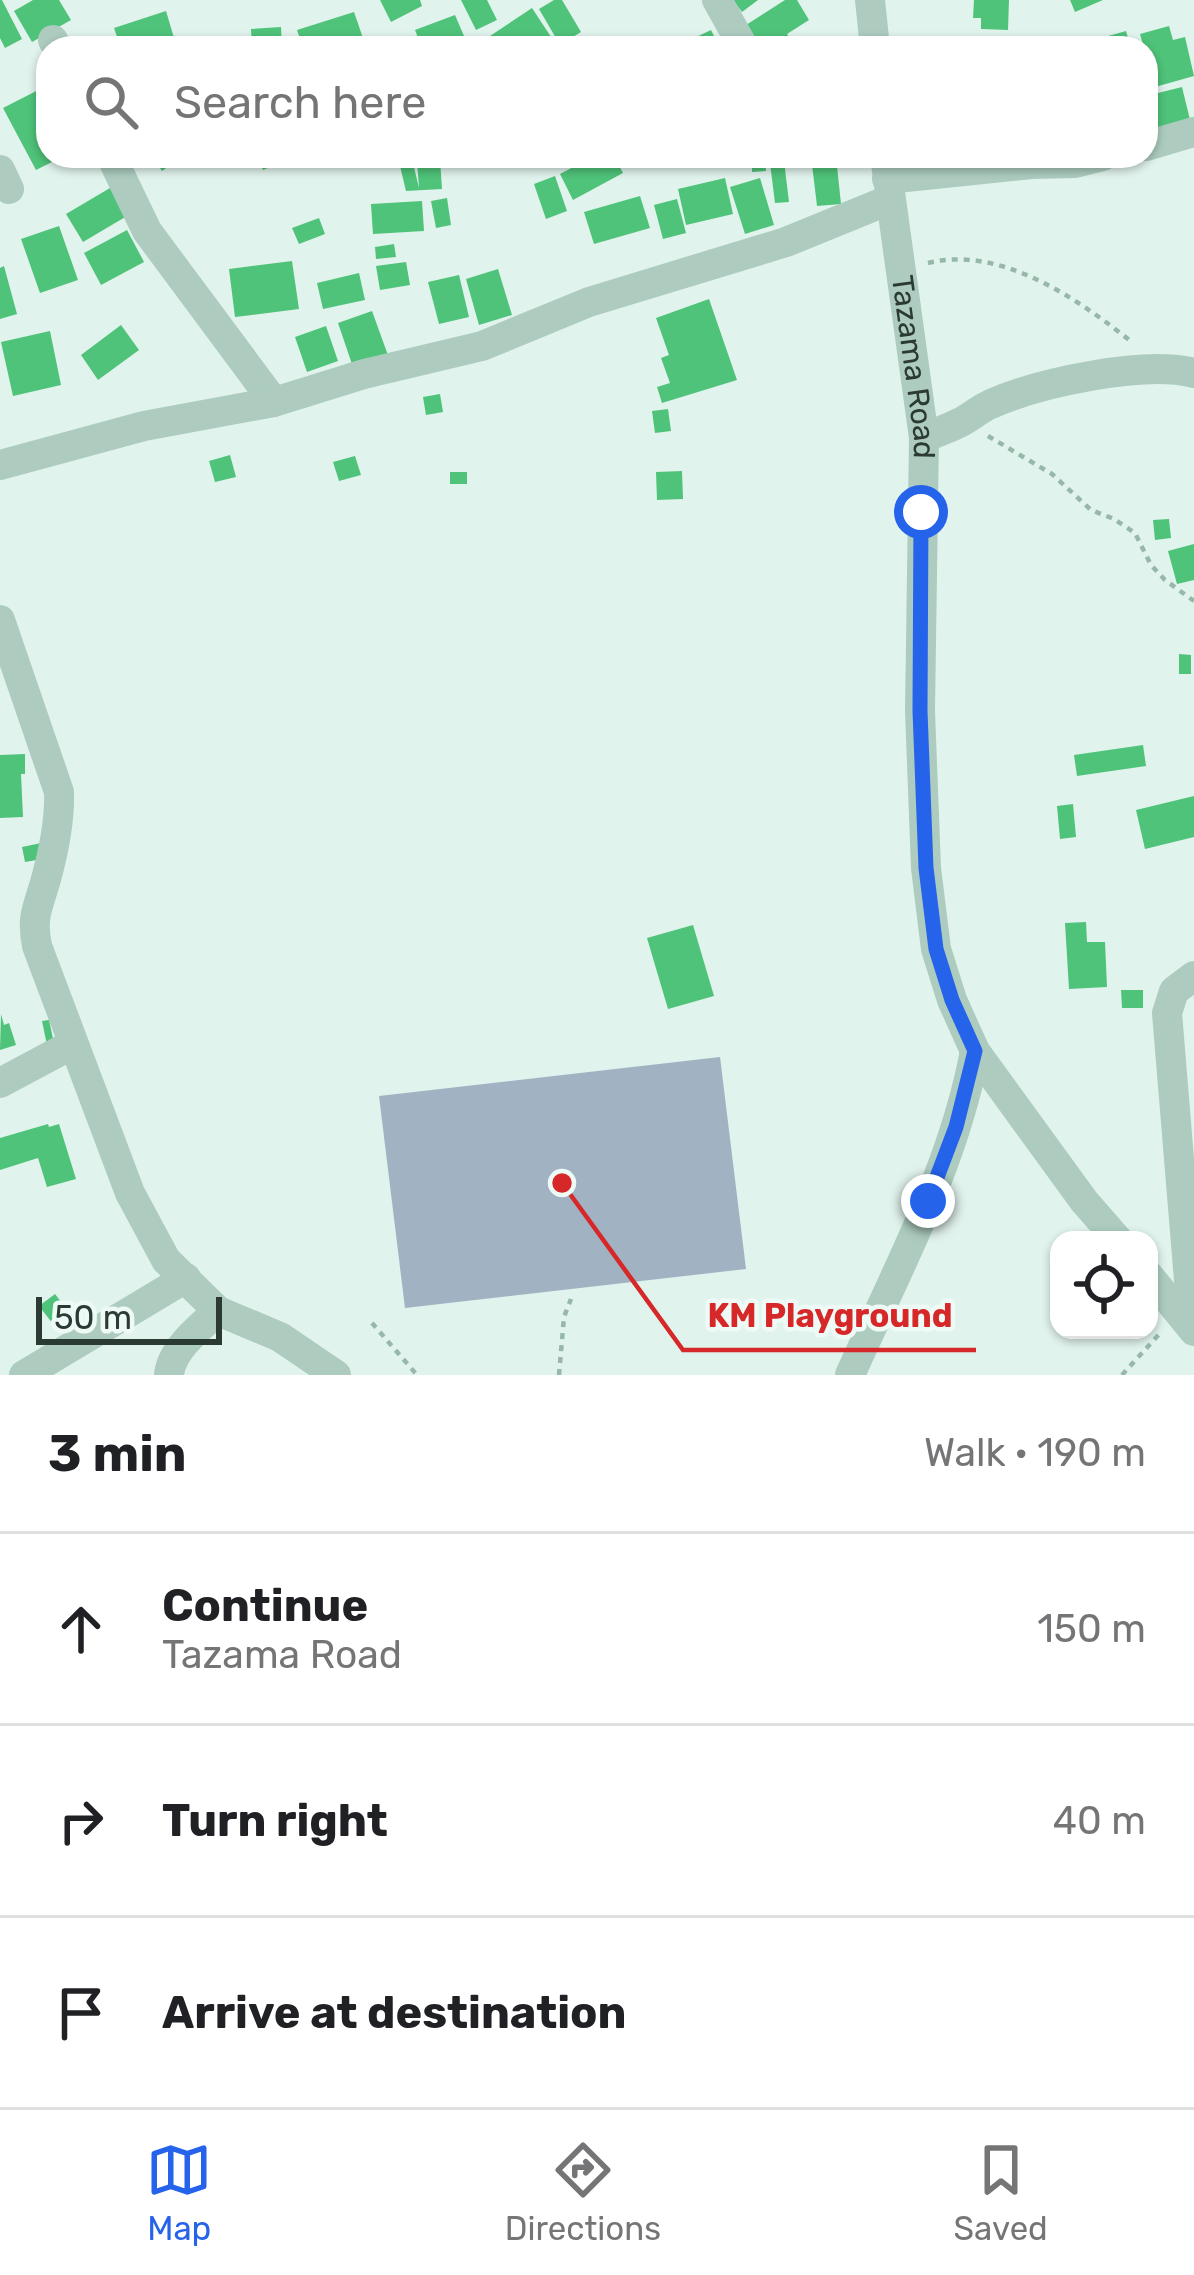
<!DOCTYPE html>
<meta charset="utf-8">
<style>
:root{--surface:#fff;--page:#f2f2f2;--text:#202124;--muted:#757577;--line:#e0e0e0;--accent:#2563eb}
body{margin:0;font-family:Rubik,sans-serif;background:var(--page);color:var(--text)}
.controls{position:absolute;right:36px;bottom:36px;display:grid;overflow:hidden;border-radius:24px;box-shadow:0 3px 9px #0004}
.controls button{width:108px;height:108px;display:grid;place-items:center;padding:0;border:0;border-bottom:3px solid var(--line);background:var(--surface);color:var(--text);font:60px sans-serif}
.scale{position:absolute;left:36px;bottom:30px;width:186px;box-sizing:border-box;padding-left:12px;border:6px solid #2b3a32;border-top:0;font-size:33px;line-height:42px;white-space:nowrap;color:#2b3a32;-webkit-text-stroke:9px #eefaf6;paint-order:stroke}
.stop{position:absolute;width:36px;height:36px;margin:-27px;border:9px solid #2563eb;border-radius:50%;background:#fff}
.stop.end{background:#2563eb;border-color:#fff;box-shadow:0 3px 12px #0008}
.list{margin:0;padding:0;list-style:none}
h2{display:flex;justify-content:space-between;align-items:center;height:156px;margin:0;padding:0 48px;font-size:51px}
h2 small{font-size:39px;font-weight:400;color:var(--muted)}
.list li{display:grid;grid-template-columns:78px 1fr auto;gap:36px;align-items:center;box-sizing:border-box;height:192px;padding:0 48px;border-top:3px solid var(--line)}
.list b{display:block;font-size:45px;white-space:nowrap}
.list p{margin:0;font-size:39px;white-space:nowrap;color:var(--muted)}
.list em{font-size:39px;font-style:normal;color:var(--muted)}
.icon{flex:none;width:66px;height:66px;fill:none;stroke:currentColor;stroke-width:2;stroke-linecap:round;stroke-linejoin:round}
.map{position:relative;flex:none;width:1194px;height:1375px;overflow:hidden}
.search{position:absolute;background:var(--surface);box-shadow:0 3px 9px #0004;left:36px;right:36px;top:36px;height:132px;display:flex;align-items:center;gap:30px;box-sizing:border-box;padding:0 42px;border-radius:36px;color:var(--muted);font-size:45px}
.sheet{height:732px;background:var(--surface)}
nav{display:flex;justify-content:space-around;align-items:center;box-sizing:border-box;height:168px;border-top:3px solid var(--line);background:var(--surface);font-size:33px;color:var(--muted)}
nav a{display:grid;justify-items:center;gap:6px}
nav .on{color:var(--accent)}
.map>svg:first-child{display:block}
.green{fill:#a1b3c3}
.building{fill:#4fc379}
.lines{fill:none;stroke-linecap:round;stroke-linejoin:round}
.path{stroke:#97b8a9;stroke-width:4.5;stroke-dasharray:6 6;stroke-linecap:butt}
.minor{stroke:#adccbf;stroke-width:30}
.route{stroke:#2563eb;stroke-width:15}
.labels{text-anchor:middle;stroke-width:9;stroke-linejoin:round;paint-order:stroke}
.street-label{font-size:30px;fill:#2b3a32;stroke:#eefaf6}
.leader{fill:none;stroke:#d62828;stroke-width:4.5}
.callout-dot{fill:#d62828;stroke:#eefaf6;stroke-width:4.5}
.callout-label{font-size:33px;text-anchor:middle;font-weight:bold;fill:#d62828;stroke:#eefaf6;stroke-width:9;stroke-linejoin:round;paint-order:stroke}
</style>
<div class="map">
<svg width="1194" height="1375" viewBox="0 0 1194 1375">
<rect width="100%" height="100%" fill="#e1f3ed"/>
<polygon class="green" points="720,1057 746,1269 405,1308 379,1096"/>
<g class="building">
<polygon points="0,0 2,0 22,39 5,48 0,38"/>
<polygon points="33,0 59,0 71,20 32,42 14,11"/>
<polygon points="380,0 420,0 422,6 391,22"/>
<polygon points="461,0 487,0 497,20 476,30"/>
<polygon points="554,0 562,0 581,32 560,45 539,9"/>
<polygon points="733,0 758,0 742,12"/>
<polygon points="785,0 797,0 809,20 787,34 796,48 760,48 746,25"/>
<polygon points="974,0 1009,0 1008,30 981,29 981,18 973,18"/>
<polygon points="1070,0 1103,0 1075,12"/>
<polygon points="532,8 557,46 472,48"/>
<polygon points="166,11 177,48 121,48 114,28"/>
<polygon points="354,12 364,41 343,48 303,48 297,30"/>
<polygon points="455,15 464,36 433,48 422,48 415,30"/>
<polygon points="1169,26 1173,40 1185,37 1194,76 1155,87 1140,34"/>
<polygon points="281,27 282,48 252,48 251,29"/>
<polygon points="711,30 720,48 673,48"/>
<polygon points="1126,31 1131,48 1096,48 1094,40"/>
<polygon points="1077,36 1079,48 1044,48 1043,41"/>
<polygon points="48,85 48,156 64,156 36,170 3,108"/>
<polygon points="1182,87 1191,124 1146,135 1146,96"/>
<polygon points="152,156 183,156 162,171"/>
<polygon points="257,156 296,156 263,170"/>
<polygon points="594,156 614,156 623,173 573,200 560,174"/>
<polygon points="752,156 765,156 766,171 752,172"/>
<polygon points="811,156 841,156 842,165 837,166 841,204 817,206"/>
<polygon points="440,159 442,189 406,191 400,166 413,163 419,188 417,161"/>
<polygon points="784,161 789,202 775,203 770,163"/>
<polygon points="555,176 567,211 546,219 534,184"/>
<polygon points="725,178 733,214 686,225 678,189"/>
<polygon points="760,178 774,225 745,234 730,187"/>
<polygon points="110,188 127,216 83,242 66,214"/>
<polygon points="640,196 650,228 594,244 584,212"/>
<polygon points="447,198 451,225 436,228 431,201"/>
<polygon points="677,199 686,233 663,239 654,205"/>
<polygon points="422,201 424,231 373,234 371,204"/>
<polygon points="319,218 325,234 299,244 292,228"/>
<polygon points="59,226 78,280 40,293 21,239"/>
<polygon points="127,230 144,262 101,285 84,253"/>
<polygon points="394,244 396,257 376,259 375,247"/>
<polygon points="292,261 299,309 235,317 229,269"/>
<polygon points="406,262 410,285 380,290 376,266"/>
<polygon points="4,266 17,314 0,319 0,268"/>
<polygon points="498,269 512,315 479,325 466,279"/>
<polygon points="359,273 365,300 323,309 317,283"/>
<polygon points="459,275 469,317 439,324 428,282"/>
<polygon points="709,299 737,380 662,403 657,387 670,383 661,358 669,355 656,318"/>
<polygon points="372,311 389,358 354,370 338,323"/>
<polygon points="121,325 139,350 98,380 81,355"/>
<polygon points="326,326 338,361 307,372 295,337"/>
<polygon points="50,331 61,385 13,396 1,342"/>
<polygon points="440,394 443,412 426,415 423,397"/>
<polygon points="668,409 671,431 655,433 652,411"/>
<polygon points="230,455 236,477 215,482 209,461"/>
<polygon points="355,456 361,475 339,481 333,462"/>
<polygon points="682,471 683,499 657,500 656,472"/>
<rect x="450" y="472" width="17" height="12"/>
<polygon points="1169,519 1171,538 1155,540 1153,520"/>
<polygon points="1194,544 1194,580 1177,584 1168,551"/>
<polygon points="1179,654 1191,655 1191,674 1179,674"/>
<polygon points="1143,745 1146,766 1077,776 1074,755"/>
<polygon points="25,754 25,774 21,774 23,817 0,818 0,755"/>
<polygon points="1194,796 1194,837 1145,849 1136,810"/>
<polygon points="1073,804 1076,837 1060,839 1057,806"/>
<polygon points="51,841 54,857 25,862 22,847"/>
<polygon points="1086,922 1087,942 1105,942 1107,987 1069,989 1065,923"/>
<polygon points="693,925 714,996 668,1009 647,938"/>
<polygon points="1121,990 1143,990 1143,1008 1122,1008"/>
<polygon points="1,1014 4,1025 9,1023 16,1045 0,1050"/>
<polygon points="49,1020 55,1048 48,1050 42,1021"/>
<polygon points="48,1124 49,1127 59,1124 76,1179 47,1187 38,1158 0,1170 0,1138"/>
<polygon points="55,1294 69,1312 53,1324 39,1306"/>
</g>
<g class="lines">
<g class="path">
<path d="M928,263C1001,245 1078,299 1133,343"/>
<polyline points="988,436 1052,474 1091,510 1114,519 1135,533 1151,565 1165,580 1194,601"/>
<polyline points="372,1323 417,1375"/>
<polyline points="559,1375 564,1317 571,1299"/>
<polyline points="1122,1375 1162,1331"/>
</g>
<g class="minor">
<polyline points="717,0 744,48"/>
<polyline points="870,0 875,48"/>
<polyline points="53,40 57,48"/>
<polyline points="1146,146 1194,132"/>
<polyline points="111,156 147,231 274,402"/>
<path id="s1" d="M885,156L924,438L920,711L926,868L936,949L952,1000L975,1051L1084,1201L1118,1240"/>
<polyline points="0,170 9,189"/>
<polyline points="887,179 1032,164 1075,163 1103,156"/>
<path d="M924,438C935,433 947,429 959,423C970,418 979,409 991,404C1038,383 1144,360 1194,373"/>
<polyline points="0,465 144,426 274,402 364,374 482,346 589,302 786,242 889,200"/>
<path d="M0,620L59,792C60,822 54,850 46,879C38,908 31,916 37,946L130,1193L166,1260L218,1311L280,1337L336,1375"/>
<polyline points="0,1083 73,1044"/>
<polyline points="1149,1276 1194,1331"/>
<polyline points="1193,1329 1167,1013 1174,991 1194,976"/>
<polyline points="24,1375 186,1278"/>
<path d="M169,1375C171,1350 200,1327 218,1311"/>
<path d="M850,1375C897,1270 954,1165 975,1051"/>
</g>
</g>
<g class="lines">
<polyline class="route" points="921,512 920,711 926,868 936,949 952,1000 975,1051 956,1127 928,1201"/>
</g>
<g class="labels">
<g class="street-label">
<text dy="10" stroke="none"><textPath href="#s1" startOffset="213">Tazama Road</textPath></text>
</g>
</g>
<path class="leader" d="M562 1183L683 1350H976"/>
<circle class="callout-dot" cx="562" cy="1183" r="12"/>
<g class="callout-label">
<text x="830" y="1327">KM Playground</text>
</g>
</svg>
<div class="controls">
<button><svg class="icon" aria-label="locate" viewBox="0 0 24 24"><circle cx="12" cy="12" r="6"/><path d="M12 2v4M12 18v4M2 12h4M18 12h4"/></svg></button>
</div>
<div class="scale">50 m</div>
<div class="stop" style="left:921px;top:512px"></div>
<div class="stop end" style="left:928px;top:1201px"></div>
<div class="search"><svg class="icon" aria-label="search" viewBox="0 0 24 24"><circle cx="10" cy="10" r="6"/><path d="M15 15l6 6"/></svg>Search here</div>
</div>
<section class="sheet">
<h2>3 min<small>Walk · 190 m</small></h2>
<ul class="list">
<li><svg class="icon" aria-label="ahead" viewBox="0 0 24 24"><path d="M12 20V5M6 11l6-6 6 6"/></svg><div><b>Continue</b><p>Tazama Road</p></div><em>150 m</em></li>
<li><svg class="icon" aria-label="right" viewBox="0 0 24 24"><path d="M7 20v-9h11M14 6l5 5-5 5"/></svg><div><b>Turn right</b></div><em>40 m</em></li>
<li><svg class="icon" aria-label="arrive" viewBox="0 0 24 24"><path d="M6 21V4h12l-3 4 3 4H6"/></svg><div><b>Arrive at destination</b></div></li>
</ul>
</section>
<nav>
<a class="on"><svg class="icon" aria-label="map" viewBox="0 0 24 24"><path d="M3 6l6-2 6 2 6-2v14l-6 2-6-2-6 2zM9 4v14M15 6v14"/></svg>Map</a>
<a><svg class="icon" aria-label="directions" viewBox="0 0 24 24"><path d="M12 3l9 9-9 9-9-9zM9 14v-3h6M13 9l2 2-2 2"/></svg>Directions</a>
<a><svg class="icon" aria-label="saved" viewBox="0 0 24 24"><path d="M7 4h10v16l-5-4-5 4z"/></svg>Saved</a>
</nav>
